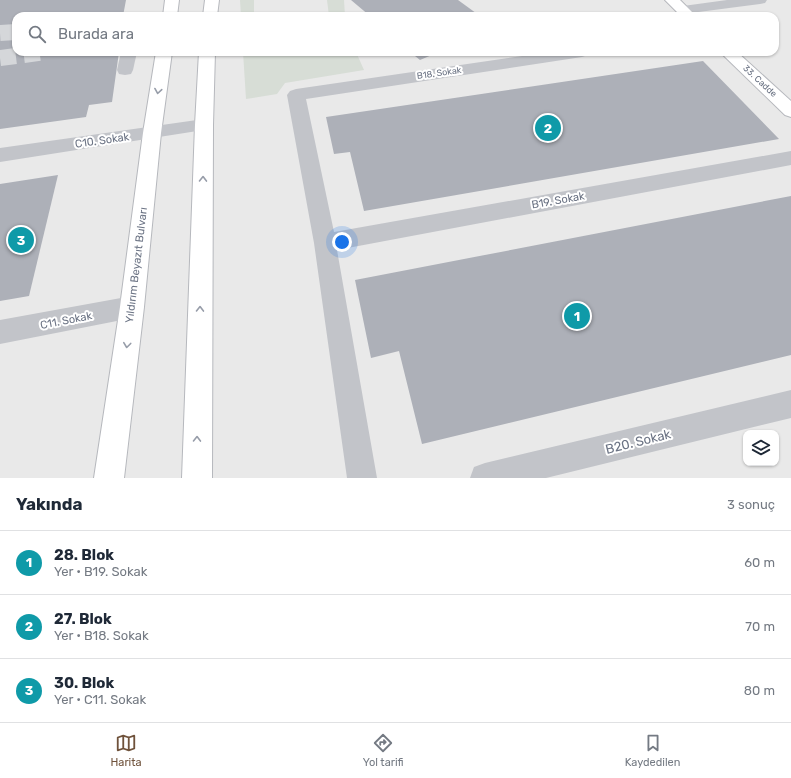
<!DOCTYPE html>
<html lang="tr">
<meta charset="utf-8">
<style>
:root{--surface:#fff;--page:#f6f6f7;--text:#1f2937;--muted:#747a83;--line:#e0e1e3;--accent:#6f523b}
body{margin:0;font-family:Rubik,sans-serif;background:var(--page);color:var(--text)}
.controls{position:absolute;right:12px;bottom:12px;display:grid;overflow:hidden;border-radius:8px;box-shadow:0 1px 3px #0004}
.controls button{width:36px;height:36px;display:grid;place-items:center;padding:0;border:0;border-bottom:1px solid var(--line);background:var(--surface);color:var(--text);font:20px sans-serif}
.you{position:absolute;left:342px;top:242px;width:14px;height:14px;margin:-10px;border:3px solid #fff;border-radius:50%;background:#1a73e8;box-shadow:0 0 0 6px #1a73e833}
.badge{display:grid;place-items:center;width:26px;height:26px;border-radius:50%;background:var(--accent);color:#fff;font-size:13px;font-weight:700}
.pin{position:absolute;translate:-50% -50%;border:2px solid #fff;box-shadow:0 1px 4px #0006}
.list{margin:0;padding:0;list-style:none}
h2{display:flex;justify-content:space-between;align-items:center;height:52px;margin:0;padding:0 16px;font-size:17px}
h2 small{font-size:13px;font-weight:400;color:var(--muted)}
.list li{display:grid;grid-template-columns:26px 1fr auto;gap:12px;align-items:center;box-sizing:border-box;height:64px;padding:0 16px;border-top:1px solid var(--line)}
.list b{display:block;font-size:15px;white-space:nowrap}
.list p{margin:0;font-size:13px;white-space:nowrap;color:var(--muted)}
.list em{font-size:13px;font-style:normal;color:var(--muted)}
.icon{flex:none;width:22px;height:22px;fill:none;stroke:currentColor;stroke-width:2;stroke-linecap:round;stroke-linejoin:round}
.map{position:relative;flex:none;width:791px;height:478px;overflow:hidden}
.search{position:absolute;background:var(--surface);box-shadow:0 1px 3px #0004;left:12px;right:12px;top:12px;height:44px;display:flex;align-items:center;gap:10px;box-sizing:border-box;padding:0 14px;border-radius:12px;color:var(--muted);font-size:15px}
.sheet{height:244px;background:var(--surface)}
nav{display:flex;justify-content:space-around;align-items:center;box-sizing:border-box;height:56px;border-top:1px solid var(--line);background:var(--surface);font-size:11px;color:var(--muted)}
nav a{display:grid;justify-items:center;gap:2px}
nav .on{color:var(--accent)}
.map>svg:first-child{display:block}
.built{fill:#e9e9e9;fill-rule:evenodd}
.green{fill:#d7ddd6}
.building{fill:#adb0b8}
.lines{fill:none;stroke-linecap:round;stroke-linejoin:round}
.minor-tunnel{stroke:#d5d7da;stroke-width:16;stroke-dasharray:16 8;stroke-linecap:butt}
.major-casing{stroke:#b6b8bd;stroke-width:2}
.minor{fill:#c2c4c9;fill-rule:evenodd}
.major{fill:#fff;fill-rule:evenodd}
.oneway{stroke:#979da9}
.labels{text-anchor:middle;stroke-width:4;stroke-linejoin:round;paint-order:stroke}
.far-street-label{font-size:9px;fill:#6b7384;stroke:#fff}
.street-label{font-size:11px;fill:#6b7384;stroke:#fff}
.near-street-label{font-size:13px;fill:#6b7384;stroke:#fff}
</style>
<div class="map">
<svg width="791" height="478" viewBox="0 0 791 478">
<rect width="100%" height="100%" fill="#f8f8f6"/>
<path class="built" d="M0,0H791V478H0ZM16,16H775V52H16ZM746,433H776V463H746Z"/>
<g class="green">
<polygon points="240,0 254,0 254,16 241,16"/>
<polygon points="327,0 344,0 345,16 329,16"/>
<polygon points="243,52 356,52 364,70 285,83 277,94 246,99"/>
</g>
<g class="building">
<polygon points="0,0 126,0 123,16 16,16 16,52 119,52 112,102 89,105 86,117 0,129"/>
<polygon points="351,0 458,0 480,16 370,16"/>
<polygon points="410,52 439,52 420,60"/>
<polygon points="703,61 779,139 364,211 350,152 334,154 326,117"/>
<polygon points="58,175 29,296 0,301 0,184"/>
<polygon points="791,196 791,355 422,444 399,351 371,358 355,280"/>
</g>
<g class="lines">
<g class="minor-tunnel">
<polyline points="0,33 16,32"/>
<polyline points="0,58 47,52"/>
</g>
<defs>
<g id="major">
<polygon points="165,0 179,0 177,16 163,16"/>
<polygon points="205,0 219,0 217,16 203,16"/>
<polygon points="665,0 680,0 696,16 681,16"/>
<polygon points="156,52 172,52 161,133 144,307 124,478 94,478 120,307 143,133"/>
<polygon points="199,52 215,52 213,125 212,478 182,478 195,125"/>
<polygon points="720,52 737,52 791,101 791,117 785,115"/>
</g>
</defs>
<use href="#major" class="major-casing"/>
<g class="minor">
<polygon points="727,0 767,0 765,3 760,4 683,14 678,13 676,10 678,7 683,6"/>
<polygon points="121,52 137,52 133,70 131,74 125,75 119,74 117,70"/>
<polygon points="550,52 590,52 588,55 582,57 306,99 334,232 791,151 791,165 337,250 377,478 347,478 314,243 287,95 290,91 296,89"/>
<polygon points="204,119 210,121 213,125 210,129 0,162 0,148"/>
<polygon points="132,296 141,299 144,307 141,315 132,318 0,344 0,320"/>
<polygon points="791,390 791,418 546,478 470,478 474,467 485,463"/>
</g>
<use href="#major" class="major"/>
</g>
<defs><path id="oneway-chevron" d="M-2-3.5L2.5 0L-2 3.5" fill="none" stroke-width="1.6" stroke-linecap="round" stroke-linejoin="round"/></defs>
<g class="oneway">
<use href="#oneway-chevron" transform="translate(158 91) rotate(99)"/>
<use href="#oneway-chevron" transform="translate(203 179) rotate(-89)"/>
<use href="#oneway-chevron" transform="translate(200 309) rotate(-89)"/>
<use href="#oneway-chevron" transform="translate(127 345) rotate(97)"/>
<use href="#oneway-chevron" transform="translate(197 439) rotate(-89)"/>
</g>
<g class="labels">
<g class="far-street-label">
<text transform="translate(439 73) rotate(-8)" y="3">B18. Sokak</text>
<text transform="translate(760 81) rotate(43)" y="3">33. Cadde</text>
</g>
<g class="street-label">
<text transform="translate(102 140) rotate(-8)" y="4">C10. Sokak</text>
<text transform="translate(558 200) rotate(-10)" y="4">B19. Sokak</text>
<text transform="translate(136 265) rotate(-83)" y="4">Yıldırım Beyazıt Bulvarı</text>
<text transform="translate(66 320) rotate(-11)" y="4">C11. Sokak</text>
</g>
<g class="near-street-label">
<text transform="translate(638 441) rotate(-14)" y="5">B20. Sokak</text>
</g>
</g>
</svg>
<div class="controls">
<button><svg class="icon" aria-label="layers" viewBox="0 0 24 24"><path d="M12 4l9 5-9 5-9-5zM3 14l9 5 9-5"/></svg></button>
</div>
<div class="you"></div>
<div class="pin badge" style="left:577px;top:316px;background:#0f9aa8">1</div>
<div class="pin badge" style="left:548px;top:128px;background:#0f9aa8">2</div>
<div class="pin badge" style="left:21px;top:240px;background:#0f9aa8">3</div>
<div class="search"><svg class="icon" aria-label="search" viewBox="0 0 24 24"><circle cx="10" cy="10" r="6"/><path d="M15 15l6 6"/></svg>Burada ara</div>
</div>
<section class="sheet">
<h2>Yakında<small>3 sonuç</small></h2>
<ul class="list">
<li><span class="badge" style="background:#0f9aa8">1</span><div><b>28. Blok</b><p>Yer · B19. Sokak</p></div><em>60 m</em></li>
<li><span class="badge" style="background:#0f9aa8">2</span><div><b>27. Blok</b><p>Yer · B18. Sokak</p></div><em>70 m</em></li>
<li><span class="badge" style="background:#0f9aa8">3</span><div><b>30. Blok</b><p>Yer · C11. Sokak</p></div><em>80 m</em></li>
</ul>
</section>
<nav>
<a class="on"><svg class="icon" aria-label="map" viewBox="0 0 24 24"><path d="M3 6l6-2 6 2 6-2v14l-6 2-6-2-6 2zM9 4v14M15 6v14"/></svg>Harita</a>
<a><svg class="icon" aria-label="directions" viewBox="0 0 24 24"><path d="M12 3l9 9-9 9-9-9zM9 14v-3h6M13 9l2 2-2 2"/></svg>Yol tarifi</a>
<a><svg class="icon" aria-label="saved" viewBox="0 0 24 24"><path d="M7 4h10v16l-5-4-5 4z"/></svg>Kaydedilen</a>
</nav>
